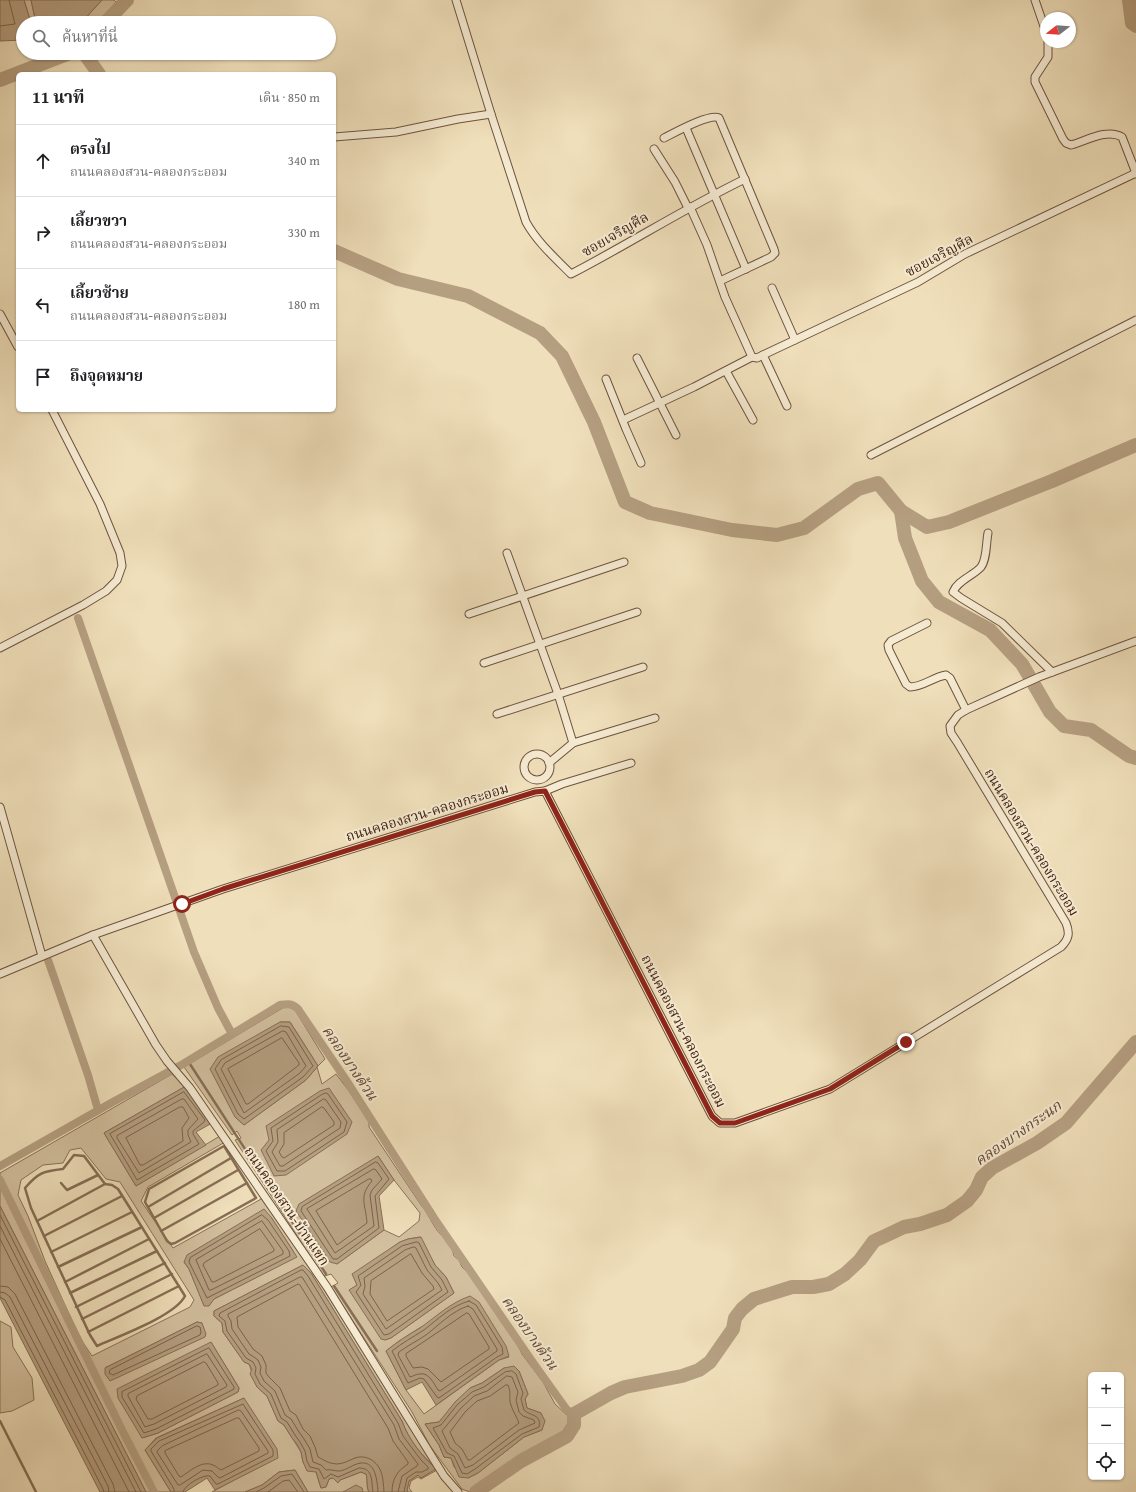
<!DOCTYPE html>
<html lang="th">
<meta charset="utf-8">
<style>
:root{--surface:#fff;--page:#f2f2f2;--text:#202124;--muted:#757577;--line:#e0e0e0}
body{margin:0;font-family:"Gentium Book Plus","Noto Serif Thai",serif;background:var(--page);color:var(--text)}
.controls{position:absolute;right:12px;bottom:12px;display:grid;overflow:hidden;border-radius:6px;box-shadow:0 1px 3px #0004}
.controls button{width:36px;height:36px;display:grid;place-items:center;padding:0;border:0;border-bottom:1px solid var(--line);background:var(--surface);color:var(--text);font:20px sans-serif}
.compass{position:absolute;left:1040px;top:12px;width:36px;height:36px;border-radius:50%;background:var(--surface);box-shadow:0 1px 3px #0004;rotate:253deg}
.stop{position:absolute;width:12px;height:12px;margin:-9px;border:3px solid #8f2418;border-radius:50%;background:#fff}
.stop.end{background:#8f2418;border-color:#fff;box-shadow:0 1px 4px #0008}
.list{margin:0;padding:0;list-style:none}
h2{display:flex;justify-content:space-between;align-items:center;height:52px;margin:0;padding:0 16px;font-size:17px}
h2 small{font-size:13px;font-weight:400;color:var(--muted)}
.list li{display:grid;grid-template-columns:26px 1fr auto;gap:12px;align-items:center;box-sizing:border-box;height:72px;padding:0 16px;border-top:1px solid var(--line)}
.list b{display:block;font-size:15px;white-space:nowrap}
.list p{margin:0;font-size:13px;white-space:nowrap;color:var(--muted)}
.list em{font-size:13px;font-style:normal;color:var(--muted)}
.icon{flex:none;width:22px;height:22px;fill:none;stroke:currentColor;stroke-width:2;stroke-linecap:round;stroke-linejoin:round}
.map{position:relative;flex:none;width:1136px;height:1492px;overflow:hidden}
.search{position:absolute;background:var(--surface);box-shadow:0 1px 3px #0004;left:16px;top:16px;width:320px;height:44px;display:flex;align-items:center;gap:10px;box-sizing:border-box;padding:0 14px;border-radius:22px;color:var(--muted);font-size:15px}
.panel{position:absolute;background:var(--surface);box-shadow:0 1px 3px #0004;left:16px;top:72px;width:320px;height:340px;border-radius:6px}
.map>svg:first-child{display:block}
.green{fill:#d2bf9e;stroke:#8a7258;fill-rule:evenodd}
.water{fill:#b59f81;stroke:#876e55}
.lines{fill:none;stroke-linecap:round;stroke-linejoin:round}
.shore{stroke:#7c624a;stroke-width:1}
.stream{stroke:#876e55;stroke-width:2.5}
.canal{stroke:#b59f81;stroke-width:8}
.river{stroke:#b59f81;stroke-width:14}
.street-casing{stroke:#6e533d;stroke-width:9}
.street{stroke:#f5ead2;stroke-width:7}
.route{stroke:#8f2418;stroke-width:5}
.labels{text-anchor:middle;stroke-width:4;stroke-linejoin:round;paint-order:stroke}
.street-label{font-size:14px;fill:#432413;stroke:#f5ead2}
.water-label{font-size:15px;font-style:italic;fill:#654934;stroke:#f5ead2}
</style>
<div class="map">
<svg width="1136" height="1492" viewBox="0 0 1136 1492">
<rect width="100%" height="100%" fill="#efdfba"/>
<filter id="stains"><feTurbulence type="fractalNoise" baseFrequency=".005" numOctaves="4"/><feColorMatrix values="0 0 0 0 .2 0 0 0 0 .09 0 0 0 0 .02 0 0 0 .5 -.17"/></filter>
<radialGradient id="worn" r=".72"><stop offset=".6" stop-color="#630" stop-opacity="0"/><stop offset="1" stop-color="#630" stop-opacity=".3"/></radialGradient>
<g class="green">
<polygon points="24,0 31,0 36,23 31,23"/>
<polygon points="102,0 114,0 117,3 99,23 81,23"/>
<path d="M286,1006L295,1010L325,1059L318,1066L290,1022H280L235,1117L244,1125L306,1080L317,1067L322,1084L336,1074L349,1091L369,1122V1127L421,1205C430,1215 434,1231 445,1238L447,1243L452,1248L454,1256L459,1260L462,1267L472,1276L516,1341L522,1354L543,1382L555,1404L569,1417V1427L564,1435L513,1462L470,1492L462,1489L430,1446L412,1412L331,1287L338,1283L331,1274L325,1276L322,1274L235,1140L241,1138L237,1131L232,1135L184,1067ZM378,1156L394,1180L420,1213L419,1221L399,1237L384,1230L337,1264ZM420,1237L435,1265L446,1277L454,1293L391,1338L385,1340L350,1290L357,1285L353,1275L400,1242L408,1239ZM421,1327L509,1357L499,1360L424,1414L406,1390L386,1351L399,1341ZM504,1368L519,1371L528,1394L525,1399L527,1408L541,1413L542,1430L524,1437L478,1473L468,1478L454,1467L451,1458L444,1457L439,1445L425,1424L439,1422L470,1388L482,1383Z"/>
<path d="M172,1074L186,1086L104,1133L136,1186L220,1136L225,1142L148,1187L141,1201L173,1248L263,1198L309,1266L437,1468V1470L421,1479L418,1477L411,1481L409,1488L412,1492H408L407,1490L409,1481L418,1475L421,1478L436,1468C421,1455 409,1440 402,1421L311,1273L303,1265L214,1311V1316L222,1323L223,1332L244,1362L249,1364L257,1387L267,1396L278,1421L284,1425L301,1452L303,1462L316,1472L321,1488L326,1487L329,1479L333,1478L340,1480L361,1472L366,1474C368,1480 366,1487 369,1492H308L295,1470L279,1472L262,1485L245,1492H212L234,1480L244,1398L156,1438L145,1450L171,1492H146L0,1206V1173ZM81,1148L106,1179L120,1182L194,1300L190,1307L92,1356L80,1338L45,1261L28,1216L18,1195L21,1180L43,1165L63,1163L70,1150ZM271,1217L292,1249L296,1257L214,1299L204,1305L189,1269L184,1262ZM197,1322L202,1323L105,1368ZM211,1342L239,1388L238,1392L158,1433L142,1438Z"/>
<polygon points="0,1321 11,1327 13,1347 32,1378 34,1400 12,1411 0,1413"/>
</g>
<g class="water">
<polygon points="0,0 24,0 31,23 23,23 23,40 0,41"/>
<polygon points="31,0 102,0 81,23 36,23"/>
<polygon points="280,1022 290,1022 318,1066 306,1080 244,1125 235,1117 210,1069 218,1057"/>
<polygon points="186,1086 212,1123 196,1132 206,1145 136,1186 104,1133"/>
<polygon points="329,1088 352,1122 347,1134 286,1175 274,1176 261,1150 269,1140 266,1126 320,1091"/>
<polygon points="378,1156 394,1180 379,1196 384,1230 337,1264 330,1262 296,1211 299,1204"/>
<polygon points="0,1206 146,1492 100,1492 0,1298"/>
<polygon points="264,1209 271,1217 297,1257 214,1299 209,1306 204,1306 189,1269 184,1262 187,1255"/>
<polygon points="421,1237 435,1265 446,1277 454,1293 391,1338 385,1340 381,1339 349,1290 357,1285 352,1274 400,1242 408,1239"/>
<path d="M303,1265L311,1273L402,1421C409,1440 421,1455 436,1469L421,1478L418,1475L409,1481L407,1490L408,1492H369C366,1487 368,1480 366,1474L361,1472L340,1480L338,1483L333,1478L329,1479L326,1487L321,1488L316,1472L307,1471L303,1462L301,1452L297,1444L292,1438L284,1425L278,1421L267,1396L257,1387L250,1374L252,1369L249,1364L244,1362L223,1332L222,1323L214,1316V1311Z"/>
<path d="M470,1296L479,1302L506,1346L509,1356L499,1360L436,1405L422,1382L406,1390L386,1351C397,1342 408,1335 420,1328C437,1316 450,1303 470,1296Z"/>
<polygon points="197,1322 202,1323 206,1334 205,1337 110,1381 105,1374 105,1368"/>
<polygon points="211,1342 239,1388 238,1392 158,1433 142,1438 118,1398 117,1389"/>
<polygon points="514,1366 519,1371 528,1394 525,1399 527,1408 541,1413 545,1421 542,1430 524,1437 478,1473 468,1478 459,1477 451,1458 444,1457 439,1445 425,1424 439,1422 455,1402 470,1388 482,1383 504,1368"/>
<polygon points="244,1398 277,1449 278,1458 215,1490 207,1478 185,1492 171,1492 145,1450 157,1438"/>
<polygon points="295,1470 308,1492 245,1492 262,1485 279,1472"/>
<polygon points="356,1485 362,1488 363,1492 343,1492"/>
</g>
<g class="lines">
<g class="shore">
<polyline points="0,26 15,24 9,0"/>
<polygon points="281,1026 289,1027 313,1066 303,1077 244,1119 238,1114 215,1069 221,1060"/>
<polygon points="283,1031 286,1032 306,1066 300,1073 244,1113 221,1069 225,1063"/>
<polygon points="282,1038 299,1063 299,1065 248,1104 246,1104 228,1069"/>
<polygon points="184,1092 205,1120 204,1122 193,1131 193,1134 199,1144 137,1180 110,1134"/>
<polygon points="326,1093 328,1094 347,1122 344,1132 285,1171 277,1171 266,1151 273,1141 271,1128 321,1095"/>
<polygon points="182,1099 184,1099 198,1119 188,1130 188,1135 191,1142 139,1173 117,1138 117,1136"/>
<polygon points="324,1099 326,1100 341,1122 340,1128 283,1166 280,1166 272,1152 278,1142 277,1130"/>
<polygon points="180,1107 183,1107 189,1118 182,1128 183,1141 143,1165 140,1165 126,1138"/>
<polygon points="322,1107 324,1108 334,1122 334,1125 284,1158 282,1157 279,1152 284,1144 284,1133"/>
<polygon points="376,1162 378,1163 389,1179 375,1196 379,1228 337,1259 333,1259 301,1211 302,1207"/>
<polygon points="374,1169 376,1170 382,1179 372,1190 370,1195 374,1226 335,1253 307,1209"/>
<path d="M369,1179H371L372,1181C358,1197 366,1205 367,1223L337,1245L316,1211Z"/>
<polyline points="0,1215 141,1492"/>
<polygon points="262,1215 268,1220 289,1251 290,1256 207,1298 189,1262 190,1258"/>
<polygon points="262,1221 283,1251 283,1254 211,1290 209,1290 196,1260"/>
<polyline points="0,1226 136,1492"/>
<polygon points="260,1229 274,1249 274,1251 214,1282 212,1282 203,1265 204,1263"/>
<polyline points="0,1239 129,1492"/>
<polygon points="417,1242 419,1243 431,1267 442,1280 448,1292 389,1334 384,1335 356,1292 361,1285 358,1276 402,1246"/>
<polygon points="414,1247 416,1248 427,1270 438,1283 442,1290 386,1329 363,1294 365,1286 364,1278 405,1250"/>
<polygon points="411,1254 422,1273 433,1286 434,1289 387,1321 370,1294 371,1281"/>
<polyline points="0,1286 8,1287 15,1294 113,1484 115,1492"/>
<polyline points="0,1292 5,1293 10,1297 108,1486 109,1492"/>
<polyline points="0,1297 5,1300 103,1489 104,1492"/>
<path d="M469,1301L476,1305L502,1347L503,1354L497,1357L439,1398L437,1397L424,1379L420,1378L408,1383L392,1351C402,1343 413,1337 424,1330C438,1319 451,1306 469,1301Z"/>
<path d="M468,1306L473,1309L497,1349V1351L440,1391L438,1390C434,1384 429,1372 420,1374C416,1374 414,1376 410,1377L398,1355L399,1352C407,1346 417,1341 426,1335C439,1325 452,1311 468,1306Z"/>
<polygon points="467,1313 469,1314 489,1347 489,1349 441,1382 428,1369 422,1367 413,1368 406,1356 406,1354"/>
<polygon points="197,1326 200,1327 201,1332 200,1335 113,1375 109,1373 110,1370"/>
<polygon points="209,1348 234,1387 234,1389 156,1429 144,1433 122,1397 122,1392"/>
<polygon points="207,1354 227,1385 226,1387 154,1424 145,1427 128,1396 128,1394"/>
<polygon points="204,1362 206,1363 218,1383 218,1385 152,1419 148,1419 136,1399 137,1396"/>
<path d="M512,1371L516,1374L523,1393L521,1399L524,1410C530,1416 542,1414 539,1427L522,1434L475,1469L467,1474L462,1473L454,1456L447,1453L433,1428L441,1425L457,1405L472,1392L484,1387L505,1372Z"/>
<polygon points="507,1376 512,1377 518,1392 516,1400 519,1412 523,1416 534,1420 535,1423 519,1430 473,1465 465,1468 458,1454 450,1448 442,1431 461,1408 474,1396 487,1391"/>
<path d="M506,1385H508C512,1394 508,1397 511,1405C513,1412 517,1417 519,1423L470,1460H468L462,1449L455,1443L450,1432L465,1412L477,1401L490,1396Z"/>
<polygon points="239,1410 241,1411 268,1451 268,1453 220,1478 218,1477 212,1471 203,1470 180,1485 178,1485 157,1452 158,1450 162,1446"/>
<path d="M237,1418H239L259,1448V1451L221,1470C219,1469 216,1466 213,1465C202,1460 190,1471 181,1477L179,1476L165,1453V1451Z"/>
<path d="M174,1492V1489L151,1451V1449L159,1441L243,1404L273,1450V1456L218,1484H216L210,1476C204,1474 184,1485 183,1492"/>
<polyline points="256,1492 264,1488 281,1476 292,1474 304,1492"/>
<polyline points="268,1492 283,1481 289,1480 298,1492"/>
<path d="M373,1492C371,1482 374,1468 359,1468L338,1477L331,1474L324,1479L319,1469L310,1467L307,1461L305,1451L300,1442L295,1435L287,1422L281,1418L271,1394L260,1384L255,1374L256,1368L253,1362L246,1358L227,1331L225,1321L219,1316L220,1313L301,1270H303L308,1276L398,1423L403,1436L421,1460L428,1467V1469L422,1472H416L407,1478L404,1492"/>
<path d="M378,1492C377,1478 375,1456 354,1465C350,1467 343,1471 339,1471C334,1471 331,1469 326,1470L321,1465L313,1462L310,1449L304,1439L299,1432L291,1419L285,1415L275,1391L264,1381L260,1373L261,1367L258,1360L254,1357L249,1354L232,1329L231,1321L228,1316V1314L300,1277H302L394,1425L399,1439L418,1464L417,1466L402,1476L398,1492"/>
<path d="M384,1492C383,1479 383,1466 370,1459C365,1457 361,1456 355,1458C350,1460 343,1464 337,1464C327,1463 326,1461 318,1457L315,1447L310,1436L303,1429L296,1415L290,1411L280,1388L269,1377L266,1373V1365L262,1356L253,1349L238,1327L237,1317L298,1284L300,1285L388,1428L393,1441L408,1462V1464C397,1471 392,1479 392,1492"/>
</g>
<g class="stream">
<polyline points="188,1061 326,1274"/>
<polygon points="224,1146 256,1198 175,1243 171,1244 167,1241 145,1202 149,1189"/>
<path d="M74,1155L84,1156L105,1184L112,1185L118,1189L185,1296C175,1316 119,1336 97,1346L90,1335L31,1208L25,1188C38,1173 43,1171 63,1169Z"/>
<polyline points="61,1183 67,1190 98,1175"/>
<polyline points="148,1207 231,1158"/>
<polyline points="154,1218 238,1170"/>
<polyline points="37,1221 105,1184"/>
<polyline points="161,1231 247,1183"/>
<polyline points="44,1236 122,1196"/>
<polyline points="51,1252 132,1212"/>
<polyline points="58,1267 142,1227"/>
<polyline points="65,1282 149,1239"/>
<polyline points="334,1286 377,1351"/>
<polyline points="70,1293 157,1251"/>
<polyline points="76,1307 165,1263"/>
<polyline points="82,1319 172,1274"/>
<polyline points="88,1332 179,1286"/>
<polyline points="0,1421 36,1492"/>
</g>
<g class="canal">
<polyline points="78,618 194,952 218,1008 232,1034"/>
<polyline points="48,960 88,1075 98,1110"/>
<path d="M0,1166L111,1103L183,1064L280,1005C288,1004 292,1003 298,1009L346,1080L434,1218L534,1364L567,1410L574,1414"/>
<polyline points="0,1180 123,1432 154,1492"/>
</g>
<g class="river">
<polyline points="1129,0 1132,23 1136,26"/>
<polyline points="105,23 127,0"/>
<polyline points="84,53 99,74"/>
<polyline points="0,80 70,53"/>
<polyline points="334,251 398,279 468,296 540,333 562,356 594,422 625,502 650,513 732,530 777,535 804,528 858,489 878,483 901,511 927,527 949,522 1052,481 1136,445"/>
<polyline points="901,511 905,538 922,581 939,602 990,630 1022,664 1050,712 1064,726 1091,730 1129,756 1136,758"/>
<polyline points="476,1492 521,1461 567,1436 574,1425 574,1414 611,1393 625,1387 682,1376 699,1370 710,1362 733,1329 735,1318 742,1309 754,1299 792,1287 813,1287 829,1284 845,1274 860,1260 874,1241 885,1236 904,1227 920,1224 947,1215 967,1201 976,1190 982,1177 992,1168 1037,1143 1066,1123 1136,1042"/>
</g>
<defs>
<g id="street">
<path d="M456,0L491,114L526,222C537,242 555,258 571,274C629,244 685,208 745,179"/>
<polyline points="1035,0 1046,32"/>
<path d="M1048,42V57L1035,77V82L1063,139L1066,143L1071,145C1086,141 1107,128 1122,137L1136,173"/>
<polyline points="686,128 746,269"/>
<polyline points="334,137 396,132 458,119 491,114"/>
<path d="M664,138C674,133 710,113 719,118L774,249L775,253L771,257L720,281"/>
<polyline points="654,149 675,182 688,208"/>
<polyline points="690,207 707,245 725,297 752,357 757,358 763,355 918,282 965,254 1136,173 1136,174"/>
<polyline points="772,288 795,340"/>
<polyline points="0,314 18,347"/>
<polyline points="763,355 787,406"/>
<polyline points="637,358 676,435"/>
<polyline points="726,371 753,420"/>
<polyline points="606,379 626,429 641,463"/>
<polyline points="623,420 694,387 752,357"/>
<polyline points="871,455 1136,320"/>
<path d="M988,533C986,543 987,559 981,567C973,576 958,580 953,592L961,598L1002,623L1052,672"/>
<polyline points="507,553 558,694 573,743"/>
<polyline points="469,614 624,562"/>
<path d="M927,623L891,641L888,645L889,650L906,684L910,687C923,687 933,677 946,675L950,678L966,710"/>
<polyline points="0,648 83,605 106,591 117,580 122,566 120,553 100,504 52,410"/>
<polyline points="484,663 637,612"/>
<polyline points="497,714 643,667"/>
<circle cx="537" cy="767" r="13"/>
<polyline points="549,763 573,743 655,718"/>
<polyline points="545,791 562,784 631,763"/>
<polyline points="0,807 42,956"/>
<polyline points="93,935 156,1045 167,1061 190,1088 327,1287 444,1476 458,1492"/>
<path d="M0,974L93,935L223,889L535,792L545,791L712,1116L720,1123H735L830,1089L1061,947C1069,939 1070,933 1066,923L957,742L951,733L950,726L958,715L966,710L1039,677L1136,641"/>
</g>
</defs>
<use href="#street" class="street-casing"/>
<use href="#street" class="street"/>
</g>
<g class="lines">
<polyline class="route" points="182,904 223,889 535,792 545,791 712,1116 720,1123 735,1123 830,1089 906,1042"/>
</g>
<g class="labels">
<g class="street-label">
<text transform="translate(615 234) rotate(-30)" y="5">ซอยเจริญศีล</text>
<text transform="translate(939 255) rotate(-28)" y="5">ซอยเจริญศีล</text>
<text transform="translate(427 812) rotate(-17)" y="5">ถนนคลองสวน-คลองกระออม</text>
<text transform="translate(1032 842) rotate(59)" y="5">ถนนคลองสวน-คลองกระออม</text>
<text transform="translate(684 1031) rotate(63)" y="5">ถนนคลองสวน-คลองกระออม</text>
<text transform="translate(287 1206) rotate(56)" y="5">ถนนคลองสวน-บ้านแขก</text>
</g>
<g class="water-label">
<text transform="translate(350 1063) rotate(56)" y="5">คลองบางด้วน</text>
<text transform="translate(1018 1133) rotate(-35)" y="5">คลองบางกระนก</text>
<text transform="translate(530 1333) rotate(55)" y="5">คลองบางด้วน</text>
</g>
</g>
<rect width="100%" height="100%" filter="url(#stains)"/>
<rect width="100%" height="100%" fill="url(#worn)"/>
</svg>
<div class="controls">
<button>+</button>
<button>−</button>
<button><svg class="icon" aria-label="locate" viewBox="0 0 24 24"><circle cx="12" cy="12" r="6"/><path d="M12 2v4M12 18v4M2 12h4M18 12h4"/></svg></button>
</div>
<svg class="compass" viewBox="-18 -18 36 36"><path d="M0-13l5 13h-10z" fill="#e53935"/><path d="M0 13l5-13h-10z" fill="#757577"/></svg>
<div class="stop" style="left:182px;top:904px"></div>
<div class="stop end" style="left:906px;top:1042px"></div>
<div class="search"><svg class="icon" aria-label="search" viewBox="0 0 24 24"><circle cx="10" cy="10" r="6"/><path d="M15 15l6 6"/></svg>ค้นหาที่นี่</div>
<section class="panel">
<h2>11 นาที<small>เดิน · 850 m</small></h2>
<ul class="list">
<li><svg class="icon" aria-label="ahead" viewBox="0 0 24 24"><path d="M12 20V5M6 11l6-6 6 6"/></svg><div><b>ตรงไป</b><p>ถนนคลองสวน-คลองกระออม</p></div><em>340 m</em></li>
<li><svg class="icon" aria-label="right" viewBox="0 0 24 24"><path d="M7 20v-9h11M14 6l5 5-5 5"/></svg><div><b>เลี้ยวขวา</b><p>ถนนคลองสวน-คลองกระออม</p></div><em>330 m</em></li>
<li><svg class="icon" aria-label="left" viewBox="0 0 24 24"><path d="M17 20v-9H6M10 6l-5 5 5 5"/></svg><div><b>เลี้ยวซ้าย</b><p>ถนนคลองสวน-คลองกระออม</p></div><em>180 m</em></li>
<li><svg class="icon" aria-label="arrive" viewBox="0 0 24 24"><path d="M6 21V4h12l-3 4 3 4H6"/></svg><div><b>ถึงจุดหมาย</b></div></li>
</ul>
</section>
</div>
